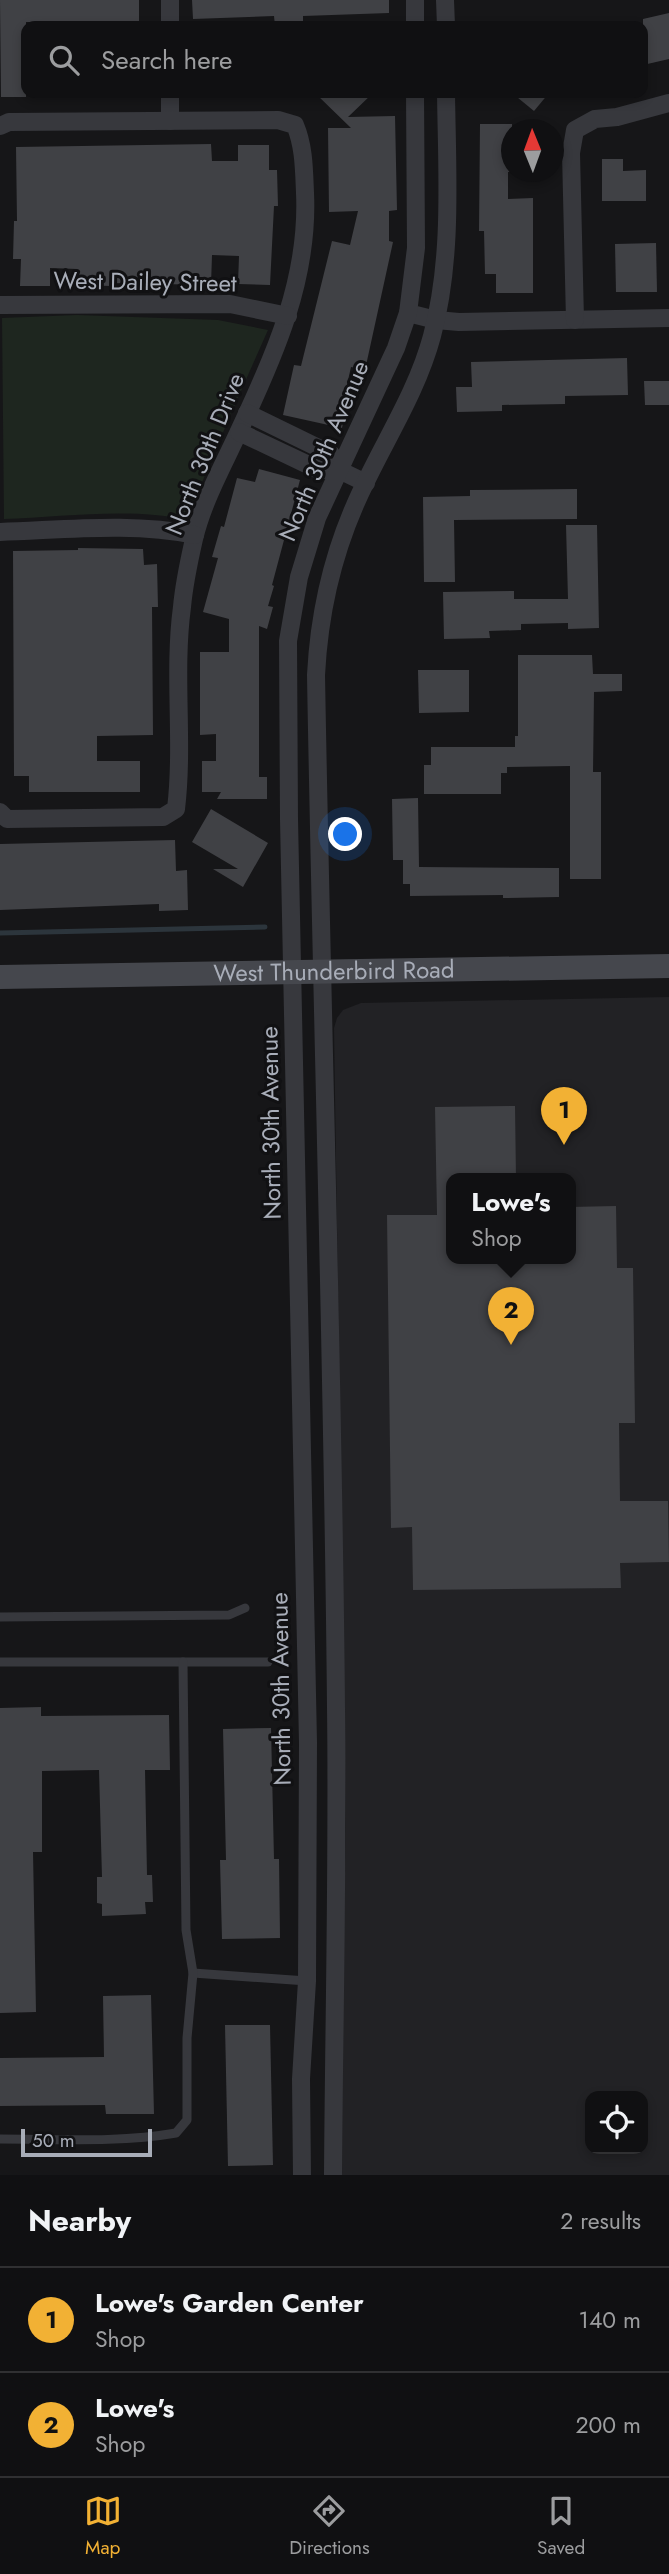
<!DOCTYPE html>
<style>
:root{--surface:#101012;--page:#1e1e20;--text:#f1f3f6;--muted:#9c9d9f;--line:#303032;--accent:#f2b134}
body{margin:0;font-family:Jost,sans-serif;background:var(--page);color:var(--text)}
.controls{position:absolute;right:21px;bottom:21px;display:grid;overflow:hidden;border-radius:14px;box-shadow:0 4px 10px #0003}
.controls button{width:63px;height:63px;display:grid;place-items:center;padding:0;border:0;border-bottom:2px solid var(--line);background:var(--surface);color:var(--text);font:35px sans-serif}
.compass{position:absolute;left:501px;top:119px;width:63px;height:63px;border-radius:50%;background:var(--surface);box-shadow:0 4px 10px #0003;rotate:359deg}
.scale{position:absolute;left:21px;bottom:18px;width:131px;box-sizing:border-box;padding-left:7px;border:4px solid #a8adb8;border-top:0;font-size:19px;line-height:24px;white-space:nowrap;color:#a8adb8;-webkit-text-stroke:5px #111113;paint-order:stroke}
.you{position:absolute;left:346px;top:835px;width:24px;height:24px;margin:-18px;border:5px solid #fff;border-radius:50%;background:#1a73e8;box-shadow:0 0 0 10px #1a73e833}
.badge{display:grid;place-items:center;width:46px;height:46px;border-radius:50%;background:var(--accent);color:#111;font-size:23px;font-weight:700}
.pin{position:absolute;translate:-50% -58px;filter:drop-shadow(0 2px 4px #0008)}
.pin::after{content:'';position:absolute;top:37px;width:24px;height:21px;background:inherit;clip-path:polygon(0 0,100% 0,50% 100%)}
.popup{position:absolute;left:446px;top:1173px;width:130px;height:91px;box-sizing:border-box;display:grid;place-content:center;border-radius:14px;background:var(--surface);filter:drop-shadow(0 2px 5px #0005);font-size:23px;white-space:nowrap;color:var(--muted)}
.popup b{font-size:26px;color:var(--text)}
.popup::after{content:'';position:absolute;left:50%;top:100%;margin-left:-14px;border:14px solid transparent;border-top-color:var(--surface)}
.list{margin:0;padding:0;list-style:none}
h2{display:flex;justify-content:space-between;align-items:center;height:91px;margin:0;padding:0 28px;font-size:30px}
h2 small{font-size:23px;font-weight:400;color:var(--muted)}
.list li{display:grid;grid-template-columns:46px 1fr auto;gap:21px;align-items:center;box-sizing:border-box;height:105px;padding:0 28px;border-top:2px solid var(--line)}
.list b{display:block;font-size:26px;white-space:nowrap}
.list p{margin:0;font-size:23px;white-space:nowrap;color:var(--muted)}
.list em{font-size:23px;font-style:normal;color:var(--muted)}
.icon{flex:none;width:38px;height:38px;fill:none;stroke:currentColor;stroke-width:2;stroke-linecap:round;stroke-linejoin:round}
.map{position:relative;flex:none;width:669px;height:2175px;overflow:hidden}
.search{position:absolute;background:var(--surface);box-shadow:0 4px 10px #0003;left:21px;right:21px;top:21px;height:77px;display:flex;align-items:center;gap:18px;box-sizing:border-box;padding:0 24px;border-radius:14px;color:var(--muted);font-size:26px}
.sheet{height:301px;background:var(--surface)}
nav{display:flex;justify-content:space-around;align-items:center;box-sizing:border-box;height:98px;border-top:2px solid var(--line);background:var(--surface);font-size:19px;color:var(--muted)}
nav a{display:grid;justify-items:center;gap:4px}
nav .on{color:var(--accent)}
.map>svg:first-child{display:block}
.built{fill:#222225;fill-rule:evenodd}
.green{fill:#1e261f}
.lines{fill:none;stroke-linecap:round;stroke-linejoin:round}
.stream{stroke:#2c353c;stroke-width:5}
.building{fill:#404145}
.service{stroke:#37383d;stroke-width:9}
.minor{stroke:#37383d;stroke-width:18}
.secondary{stroke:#45474d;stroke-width:24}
.labels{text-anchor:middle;stroke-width:6;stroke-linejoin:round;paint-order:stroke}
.street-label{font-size:24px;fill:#a8adb8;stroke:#111113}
</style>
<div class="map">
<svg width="669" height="2175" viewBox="0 0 669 2175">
<rect width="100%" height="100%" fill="#161618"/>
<path class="built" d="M669,997V2175H342V2014L346,1825L334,1028L337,1018L343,1010L361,1003ZM452,1179H570V1259H452ZM590,2096H643V2149H590Z"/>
<path class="green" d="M77,315L218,320L268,330C240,393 212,456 187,520C133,507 61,517 4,519L2,318Z"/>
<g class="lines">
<polyline class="stream" points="0,933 265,927"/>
</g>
<g class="building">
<polygon points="0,0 139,0 139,22 26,22 26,97 1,97"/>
<polygon points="192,0 389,0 389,13 303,16 303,26 275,26 274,16 193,19"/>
<polygon points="669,13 669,59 643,65 643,19"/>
<polygon points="315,93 373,93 348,117 395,116 397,210 389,211 389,241 393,242 365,370 351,367 344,398 348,398 342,428 283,415 294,365 301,366 332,241 350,245 358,211 329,212 328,128 351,128"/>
<polygon points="512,93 549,93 534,111"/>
<polygon points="480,124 512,124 512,172 508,172 508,199 533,198 533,293 496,293 496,274 485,274 484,231 479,231"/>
<polygon points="211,144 212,161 238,161 238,145 269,145 269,170 277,170 278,206 274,206 270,285 238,284 239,256 212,255 211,285 111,283 111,286 77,285 77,269 50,268 50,286 20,286 21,259 13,259 14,221 17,221 16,147"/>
<polygon points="602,159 623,159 623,171 646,170 646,201 602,201"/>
<polygon points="656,243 657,292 616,292 615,244"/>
<polygon points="627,358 628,395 565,396 565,404 502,405 502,411 457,412 456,387 472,387 471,362"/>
<polygon points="644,381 669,381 669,405 645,405"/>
<polygon points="259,469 300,480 272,585 274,586 268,606 273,607 267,629 259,626 259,777 267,777 267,799 217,799 221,792 202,792 202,761 216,761 216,734 200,735 200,652 229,652 229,619 203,612 218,558 212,557 221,526 224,527 237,478 255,482"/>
<polygon points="577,489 577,519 454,520 455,582 424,582 423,497 470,496 470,490"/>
<polygon points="566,525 597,525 599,628 568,629 568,623 521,624 521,630 489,631 490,638 444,639 443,592 514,591 514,599 568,599"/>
<polygon points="78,548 143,549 144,565 157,564 158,607 152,607 153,735 97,736 97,761 140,761 140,792 29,792 29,776 14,776 13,551 78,550"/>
<polygon points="518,655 592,655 593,674 622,674 622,691 594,692 593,772 601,772 601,879 570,879 570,766 507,767 507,773 501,773 501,794 424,794 424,765 431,765 431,747 515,747 515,736 518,736"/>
<polygon points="418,670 469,670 469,712 419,713"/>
<polygon points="418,798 419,867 559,868 559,897 503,898 503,895 410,896 410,884 403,884 403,860 393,860 392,799"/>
<polygon points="211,809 268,843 243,887 213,869 238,869 192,842"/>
<polygon points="175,840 176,871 187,870 188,910 159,911 159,904 0,910 0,844"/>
<polygon points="515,1106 516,1179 452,1179 452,1259 570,1259 570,1207 616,1206 617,1268 633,1268 635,1423 619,1423 620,1501 668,1501 669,1562 620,1563 621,1588 413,1590 412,1527 391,1528 387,1215 437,1215 435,1107"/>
<polygon points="41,1707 41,1716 169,1715 170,1770 145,1770 147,1875 152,1875 153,1902 145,1902 146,1914 102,1916 102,1904 97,1903 97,1877 102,1877 99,1770 42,1771 42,1852 33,1852 36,2012 0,2013 0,1708"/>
<polygon points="271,1728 274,1859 279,1859 280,1938 222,1939 220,1860 226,1860 223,1729"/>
<polygon points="151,1995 154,2114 106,2114 105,2105 0,2106 0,2058 104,2057 103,1996"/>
<polygon points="225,2025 270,2025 273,2165 228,2166"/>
</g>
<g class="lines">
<g class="service">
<polyline points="0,1617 229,1615 245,1608"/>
<polyline points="0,1662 268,1662"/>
<polyline points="193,1973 307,1981"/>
<path d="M0,2139C58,2139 119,2143 176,2133L187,2120V2038L193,1973L186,1930L183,1662"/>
</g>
<g class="minor">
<polyline points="170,0 170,26"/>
<polyline points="415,0 415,26"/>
<polyline points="445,0 446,26"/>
<polyline points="170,93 170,121"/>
<path d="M0,126L9,122L278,120L295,125C304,146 304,169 305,193C309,278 275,355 239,431C223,466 203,501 194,539C189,561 184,584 182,607C173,674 184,742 176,809L163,817L7,819L0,812"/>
<polyline points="0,305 230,304 288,316"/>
<polyline points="408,313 436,320 459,322 669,318"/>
<polyline points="575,320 571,153 575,130 595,119 617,117 669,103"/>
<polyline points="247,413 331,454 339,470"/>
<polyline points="239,432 319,470 339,470 366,483"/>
<path d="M0,532C64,530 132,522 195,535"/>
<polyline points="302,2175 301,2079 307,1981 308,1743 289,819 288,641 299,577 317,518 396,348 408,313 416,248 415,93"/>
<path d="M333,2175C334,2019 338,1863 336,1708C333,1363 322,1019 316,675C319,616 331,560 355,505C379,449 416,396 432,336C453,258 447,173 446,93"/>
</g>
<path class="secondary" id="s1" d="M0,977L669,966"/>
</g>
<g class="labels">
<g class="street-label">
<text transform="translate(145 282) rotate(1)" y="8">West Dailey Street</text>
<text transform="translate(324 451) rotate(-67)" y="8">North 30th Avenue</text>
<text transform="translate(205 454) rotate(-68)" y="8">North 30th Drive</text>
<text dy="8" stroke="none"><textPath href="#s1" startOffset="334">West Thunderbird Road</textPath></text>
<text transform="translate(271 1123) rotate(-91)" y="8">North 30th Avenue</text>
<text transform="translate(281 1689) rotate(-91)" y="8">North 30th Avenue</text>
</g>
</g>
</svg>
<div class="controls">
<button><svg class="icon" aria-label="locate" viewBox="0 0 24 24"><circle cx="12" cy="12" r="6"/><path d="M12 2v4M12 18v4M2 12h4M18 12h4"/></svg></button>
</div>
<svg class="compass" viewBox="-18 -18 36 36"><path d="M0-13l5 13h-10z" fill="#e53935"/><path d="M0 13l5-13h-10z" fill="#9c9d9f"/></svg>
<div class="scale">50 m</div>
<div class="you"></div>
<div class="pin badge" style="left:564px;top:1145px">1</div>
<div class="pin badge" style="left:511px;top:1345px">2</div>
<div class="popup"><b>Lowe's</b>Shop</div>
<div class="search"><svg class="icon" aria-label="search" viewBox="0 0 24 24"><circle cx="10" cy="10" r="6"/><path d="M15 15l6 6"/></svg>Search here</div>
</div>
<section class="sheet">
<h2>Nearby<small>2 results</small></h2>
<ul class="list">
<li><span class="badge">1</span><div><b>Lowe's Garden Center</b><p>Shop</p></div><em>140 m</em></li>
<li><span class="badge">2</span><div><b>Lowe's</b><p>Shop</p></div><em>200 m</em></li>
</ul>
</section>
<nav>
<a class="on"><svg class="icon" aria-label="map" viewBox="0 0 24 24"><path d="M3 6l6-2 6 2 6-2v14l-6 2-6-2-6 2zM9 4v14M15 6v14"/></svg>Map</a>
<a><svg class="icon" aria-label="directions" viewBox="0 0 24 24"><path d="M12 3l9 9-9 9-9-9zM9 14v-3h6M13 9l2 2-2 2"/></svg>Directions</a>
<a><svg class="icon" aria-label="saved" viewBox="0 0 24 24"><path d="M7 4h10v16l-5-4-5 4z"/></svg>Saved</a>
</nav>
